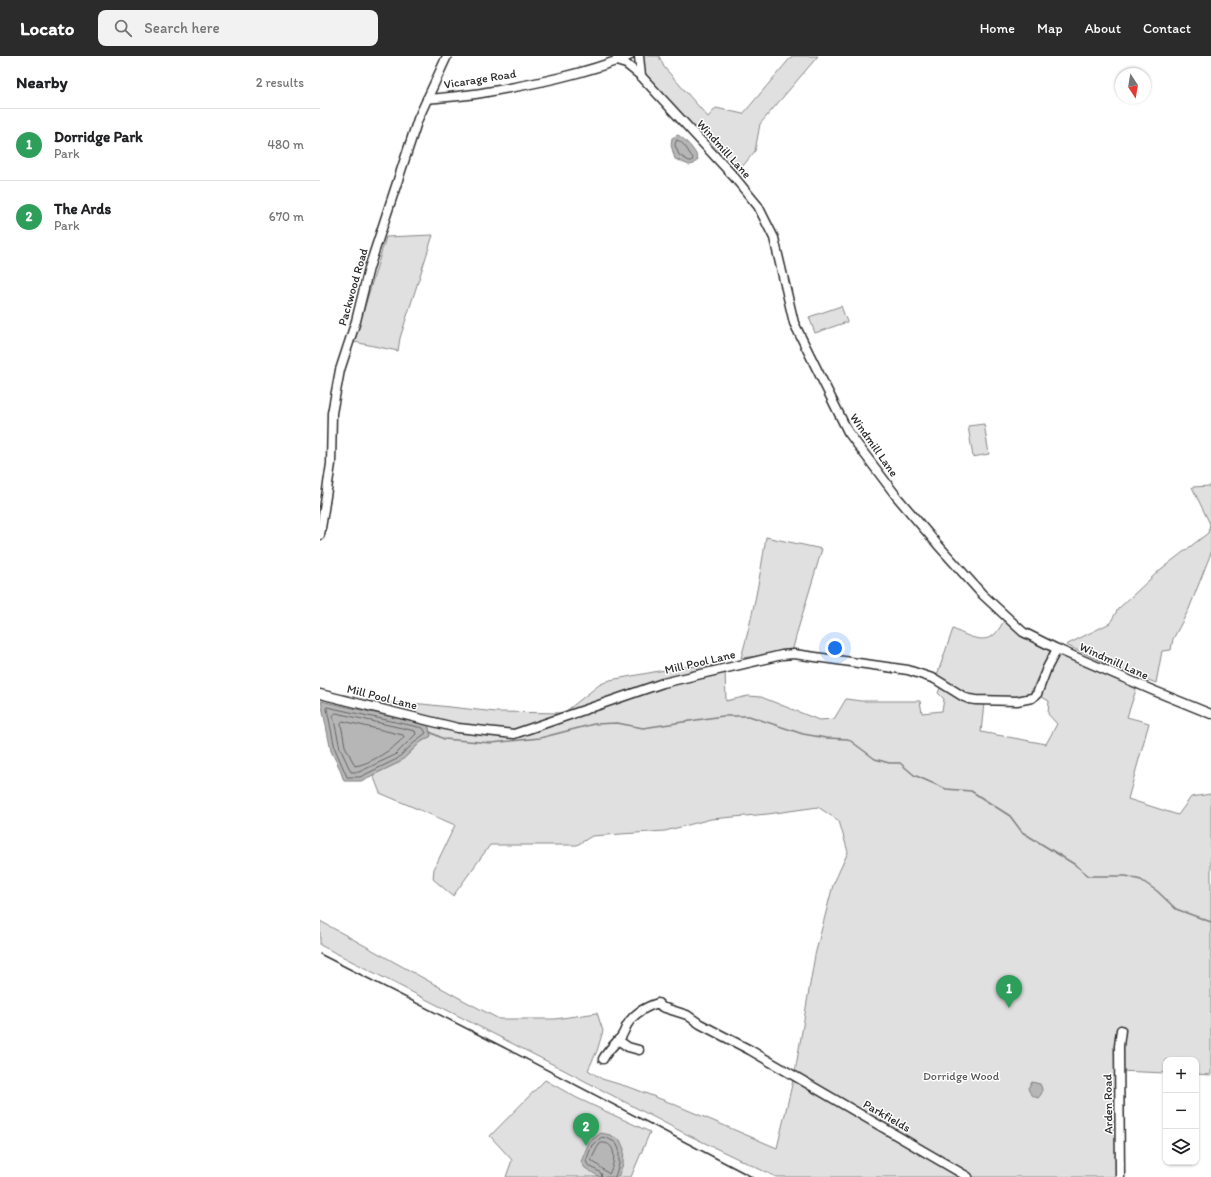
<!DOCTYPE html>
<meta charset="utf-8">
<style>
:root{--surface:#fff;--page:#f2f2f2;--text:#202124;--muted:#757577;--line:#e0e0e0;--accent:#2b2b2b}
body{margin:0;font-family:Itim,sans-serif;background:var(--page);color:var(--text)}
.controls{position:absolute;right:12px;bottom:12px;display:grid;overflow:hidden;border-radius:8px;box-shadow:0 1px 3px #0004}
.controls button{width:36px;height:36px;display:grid;place-items:center;padding:0;border:0;border-bottom:1px solid var(--line);background:var(--surface);color:var(--text);font:20px sans-serif}
.compass{position:absolute;left:795px;top:12px;width:36px;height:36px;border-radius:50%;background:var(--surface);box-shadow:0 1px 3px #0004;rotate:168deg}
.you{position:absolute;left:515px;top:592px;width:14px;height:14px;margin:-10px;border:3px solid #fff;border-radius:50%;background:#1a73e8;box-shadow:0 0 0 6px #1a73e833}
.badge{display:grid;place-items:center;width:26px;height:26px;border-radius:50%;background:var(--accent);color:#fff;font-size:13px;font-weight:700}
.pin{position:absolute;translate:-50% -33px;filter:drop-shadow(0 1px 2px #0008)}
.pin::after{content:'';position:absolute;top:21px;width:14px;height:12px;background:inherit;clip-path:polygon(0 0,100% 0,50% 100%)}
.list{margin:0;padding:0;list-style:none}
h2{display:flex;justify-content:space-between;align-items:center;height:52px;margin:0;padding:0 16px;font-size:17px}
h2 small{font-size:13px;font-weight:400;color:var(--muted)}
.list li{display:grid;grid-template-columns:26px 1fr auto;gap:12px;align-items:center;box-sizing:border-box;height:72px;padding:0 16px;border-top:1px solid var(--line)}
.list b{display:block;font-size:15px;white-space:nowrap}
.list p{margin:0;font-size:13px;white-space:nowrap;color:var(--muted)}
.list em{font-size:13px;font-style:normal;color:var(--muted)}
.icon{flex:none;width:22px;height:22px;fill:none;stroke:currentColor;stroke-width:2;stroke-linecap:round;stroke-linejoin:round}
.map{position:relative;flex:none;width:891px;height:1121px;overflow:hidden}
header{display:flex;align-items:center;gap:24px;box-sizing:border-box;height:56px;padding:0 20px;background:var(--accent);color:#fff}
header strong{font-size:19px}
nav{display:flex;gap:22px;margin-inline-start:auto;font-size:14px}
.search{width:280px;height:36px;background:var(--page);display:flex;align-items:center;gap:10px;box-sizing:border-box;padding:0 14px;border-radius:8px;color:var(--muted);font-size:15px}
main{display:flex}
aside{flex:1;background:var(--surface)}
.map>svg:first-child{display:block}
.green{fill:#e0e0e0;stroke:#868686}
.water{fill:#b6b6b6;stroke:#7e7e7e}
.lines{fill:none;stroke-linecap:round;stroke-linejoin:round}
.shore{stroke:#636363;stroke-width:1}
.stream{stroke:#7e7e7e;stroke-width:1.5}
.minor-casing{stroke:#2b2b2b;stroke-width:11}
.minor{stroke:#fff;stroke-width:8}
.rail{stroke:#2b2b2b;stroke-width:1.5}
.labels{text-anchor:middle;stroke-width:3;stroke-linejoin:round;paint-order:stroke}
.street-label{font-size:12px;fill:#2b2b2b;stroke:#fff}
.park-label{font-size:12px;fill:#585858;stroke:#fff}
</style>
<header>
<strong>Locato</strong>
<div class="search"><svg class="icon" aria-label="search" viewBox="0 0 24 24"><circle cx="10" cy="10" r="6"/><path d="M15 15l6 6"/></svg>Search here</div>
<nav><a>Home</a><a>Map</a><a>About</a><a>Contact</a></nav>
</header>
<main>
<aside>
<h2>Nearby<small>2 results</small></h2>
<ul class="list">
<li><span class="badge" style="background:#2e9e5b">1</span><div><b>Dorridge Park</b><p>Park</p></div><em>480 m</em></li>
<li><span class="badge" style="background:#2e9e5b">2</span><div><b>The Ards</b><p>Park</p></div><em>670 m</em></li>
</ul>
</aside>
<div class="map">
<svg width="891" height="1121" viewBox="0 0 891 1121">
<rect width="100%" height="100%" fill="#fff"/>
<filter id="ink" filterUnits="userSpaceOnUse"><feTurbulence type="fractalNoise" baseFrequency=".025" numOctaves="2"/><feDisplacementMap in="SourceGraphic" scale="8" xChannelSelector="R" yChannelSelector="G"/><feConvolveMatrix kernelMatrix="1 2 1 2 8 2 1 2 1" color-interpolation-filters="sRGB"/></filter>
<g filter="url(#ink)">
<g class="green">
<polygon points="321,0 339,0 344,11 388,61 396,52 423,58 472,0 498,0 440,68 435,95 418,116 382,84 332,27 323,15"/>
<polygon points="113,179 80,282 78,295 34,286 66,181"/>
<polygon points="521,250 527,266 495,277 489,261"/>
<polygon points="664,368 669,398 653,401 648,370"/>
<polygon points="891,430 891,497 869,553 853,583 851,594 842,595 836,627 783,606 746,589 790,567 798,553 841,513 888,477 890,468 872,431"/>
<path d="M446,481L502,493L478,573L472,596L421,602C432,563 440,522 446,481Z"/>
<path d="M684,564L700,579L730,595L709,640L702,643L646,640L616,622L633,573C646,579 663,589 675,578C679,574 682,568 684,564Z"/>
<polygon points="738,598 817,631 807,661 829,667 808,743 858,759 871,741 891,738 891,1019 876,1018 876,1004 846,1004 846,1017 798,1015 799,1121 456,1121 364,1077 240,1012 0,889 0,865 143,944 179,963 235,963 277,957 283,975 277,995 268,1014 282,1023 312,1032 351,1047 457,1092 475,1016 495,899 513,829 528,796 519,765 498,751 448,758 391,763 345,775 272,780 257,789 170,789 133,840 113,823 114,813 135,769 60,737 53,719 80,706 101,686 111,680 108,669 125,674 190,682 296,646 343,628 405,614 406,645 428,640 441,641 499,664 514,663 526,643 541,645 600,645 602,657 622,655 624,643 618,637 621,630 664,647 661,676 726,688 737,668 728,658 729,645 720,640 723,629"/>
<polygon points="406,609 342,623 245,656 279,629 290,624 361,611"/>
<polygon points="51,646 102,648 176,656 244,657 193,675 140,669"/>
<polygon points="225,1024 257,1042 330,1076 311,1121 186,1121 192,1104 170,1080"/>
</g>
<g class="water">
<path d="M358,79C365,83 376,95 378,103L374,108L369,109L355,103L351,89L352,82Z"/>
<polygon points="1,645 108,669 111,680 101,686 80,706 41,725 24,725 19,711 11,695"/>
<path d="M712,1026L720,1028C723,1034 723,1037 718,1042C712,1040 710,1038 708,1032Z"/>
<polygon points="281,1077 290,1079 300,1084 304,1093 303,1108 298,1121 280,1121 265,1112 261,1106 269,1086"/>
</g>
<g class="lines">
<g class="shore">
<path d="M357,84C365,87 368,96 373,102L372,105H369L359,99L355,89Z"/>
<polygon points="7,651 103,672 106,677 98,683 77,703 40,721 27,721 15,693 7,653"/>
<polygon points="16,657 95,675 96,678 75,699 39,716 31,716 20,692 13,660"/>
<path d="M23,665L83,679L84,681C75,692 50,708 35,710L25,690L21,668Z"/>
<path d="M281,1087C298,1085 295,1108 289,1118L271,1104L277,1092Z"/>
<polyline points="282,1121 281,1117 268,1109 266,1105 272,1089 282,1081 289,1083 296,1087 299,1093 299,1108 295,1121"/>
</g>
<polyline class="stream" points="110,676 124,683 171,687 220,682 274,668 297,667 323,672 403,660 429,660 483,678 506,682 528,683 555,703 569,707 580,707 594,719 626,733 651,735 690,760 702,776 754,808 769,820 806,820 821,824 837,835 856,853 891,866"/>
<defs>
<g id="minor">
<polyline points="319,0 321,20"/>
<polyline points="296,5 306,8 321,20 415,122 438,150 454,182 474,267 528,376 577,441 618,489 662,538 703,576 737,593 832,634 891,658"/>
<path d="M107,43C127,41 147,40 167,36C214,28 264,18 309,0"/>
<polyline points="0,479 11,408 12,357 20,314 36,265 49,212 98,63 127,0"/>
<polyline points="0,638 138,672 194,678 343,627 462,599 474,598 588,614 615,623 644,641 649,643 656,644 697,645 712,642 717,638 727,612 737,593"/>
<polyline points="298,984 308,991 319,994"/>
<path d="M283,1003C288,994 295,988 301,981C304,977 305,973 307,969C314,957 325,951 338,947L342,951L367,959L380,968L430,994L648,1121"/>
<polyline points="800,1121 799,990 801,974"/>
</g>
</defs>
<use href="#minor" class="minor-casing"/>
<use href="#minor" class="minor"/>
<polyline class="rail" points="0,898 183,991 432,1121"/>
</g>
</g>
<g class="labels">
<g class="street-label">
<text transform="translate(160 23) rotate(-9)" y="4">Vicarage Road</text>
<text transform="translate(404 93) rotate(48)" y="4">Windmill Lane</text>
<text transform="translate(33 231) rotate(-74)" y="4">Packwood Road</text>
<text transform="translate(554 389) rotate(55)" y="4">Windmill Lane</text>
<text transform="translate(794 605) rotate(24)" y="4">Windmill Lane</text>
<text transform="translate(380 606) rotate(-13)" y="4">Mill Pool Lane</text>
<text transform="translate(62 641) rotate(14)" y="4">Mill Pool Lane</text>
<text transform="translate(788 1048) rotate(-91)" y="4">Arden Road</text>
<text transform="translate(567 1060) rotate(30)" y="4">Parkfields</text>
</g>
<g class="park-label">
<text x="641" y="1024">Dorridge Wood</text>
</g>
</g>
</svg>
<div class="controls">
<button>+</button>
<button>−</button>
<button><svg class="icon" aria-label="layers" viewBox="0 0 24 24"><path d="M12 4l9 5-9 5-9-5zM3 14l9 5 9-5"/></svg></button>
</div>
<svg class="compass" viewBox="-18 -18 36 36"><path d="M0-13l5 13h-10z" fill="#e53935"/><path d="M0 13l5-13h-10z" fill="#757577"/></svg>
<div class="you"></div>
<div class="pin badge" style="left:689px;top:952px;background:#2e9e5b">1</div>
<div class="pin badge" style="left:266px;top:1090px;background:#2e9e5b">2</div>
</div>
</main>
